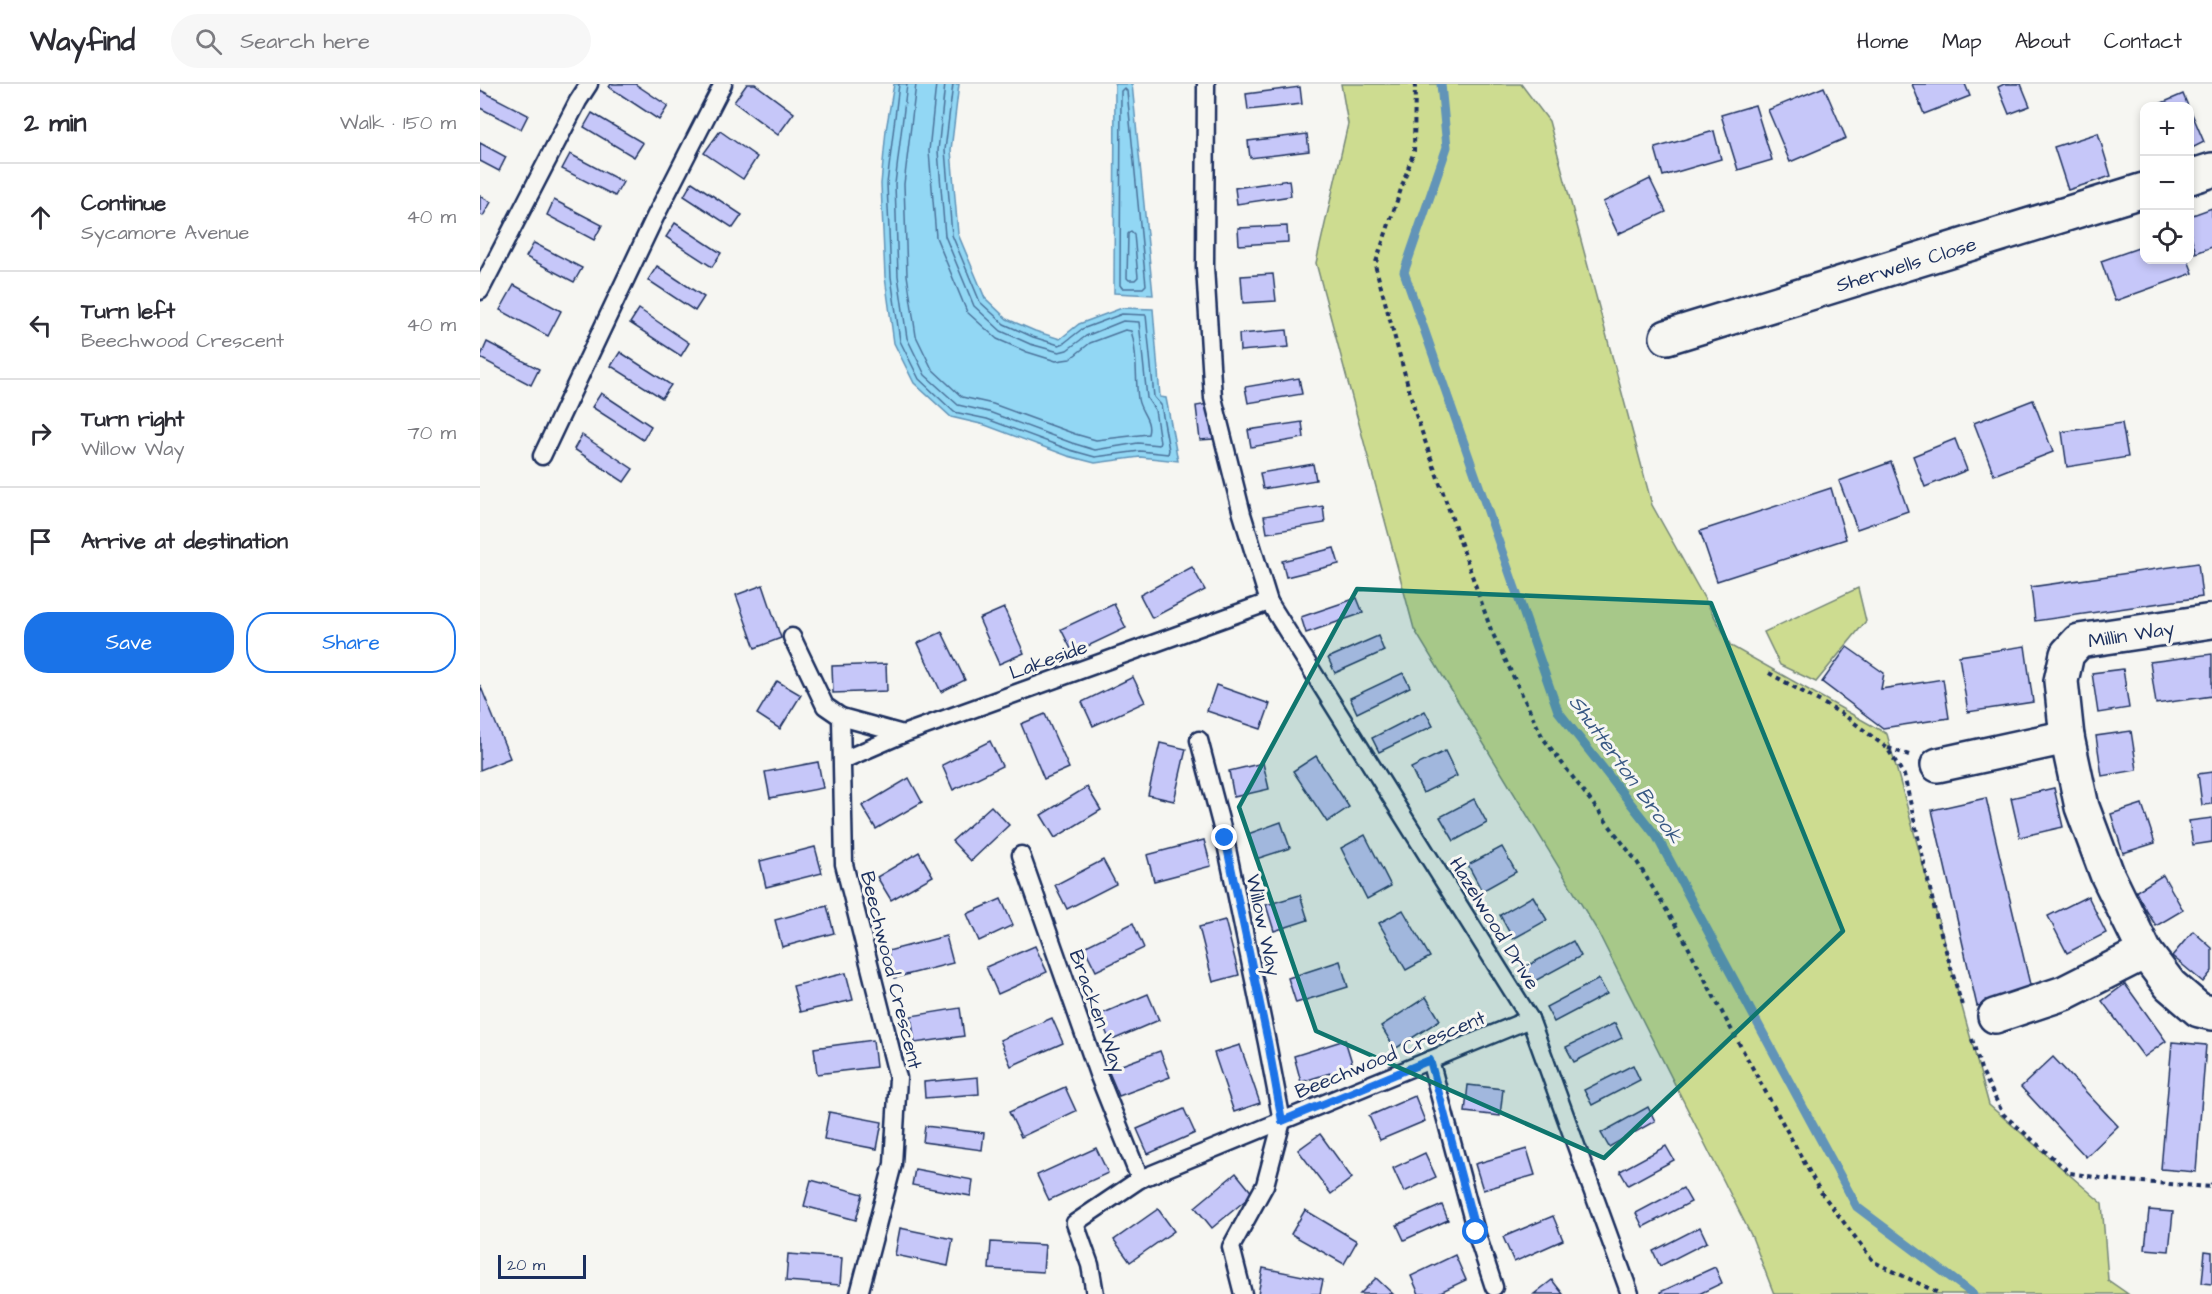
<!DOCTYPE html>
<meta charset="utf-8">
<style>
:root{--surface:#fff;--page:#f7f7f7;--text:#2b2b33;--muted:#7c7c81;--line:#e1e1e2;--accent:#1a73e8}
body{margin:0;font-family:"Architects Daughter",sans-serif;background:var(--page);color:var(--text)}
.controls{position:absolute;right:18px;top:18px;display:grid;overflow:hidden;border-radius:12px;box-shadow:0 3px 9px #0003}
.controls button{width:54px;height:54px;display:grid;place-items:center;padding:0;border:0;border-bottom:2px solid var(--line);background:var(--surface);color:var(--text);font:30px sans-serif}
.scale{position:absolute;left:18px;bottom:15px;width:88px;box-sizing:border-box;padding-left:6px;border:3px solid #1b2f5e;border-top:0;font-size:16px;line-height:21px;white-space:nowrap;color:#1b2f5e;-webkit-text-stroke:4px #f6f6f2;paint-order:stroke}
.stop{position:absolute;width:18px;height:18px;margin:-14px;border:4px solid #1a73e8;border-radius:50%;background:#fff}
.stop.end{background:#1a73e8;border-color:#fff;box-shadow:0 2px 6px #0008}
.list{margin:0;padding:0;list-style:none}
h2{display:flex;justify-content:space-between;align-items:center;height:78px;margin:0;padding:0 24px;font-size:26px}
h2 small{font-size:20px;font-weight:400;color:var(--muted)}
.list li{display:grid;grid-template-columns:39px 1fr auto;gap:18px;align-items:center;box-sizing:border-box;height:108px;padding:0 24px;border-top:2px solid var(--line)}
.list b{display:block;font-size:22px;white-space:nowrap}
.list p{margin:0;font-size:20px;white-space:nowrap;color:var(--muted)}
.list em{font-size:20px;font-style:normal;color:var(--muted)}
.actions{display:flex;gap:12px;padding:18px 24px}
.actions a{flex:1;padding:14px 0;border:2px solid var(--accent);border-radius:24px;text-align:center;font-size:21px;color:var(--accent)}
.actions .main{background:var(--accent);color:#fff}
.icon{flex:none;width:33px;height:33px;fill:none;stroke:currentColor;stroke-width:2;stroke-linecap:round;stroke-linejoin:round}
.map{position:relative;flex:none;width:1732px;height:1210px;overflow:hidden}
header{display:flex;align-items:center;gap:36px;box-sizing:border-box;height:84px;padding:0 30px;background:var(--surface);border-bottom:2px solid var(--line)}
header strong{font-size:28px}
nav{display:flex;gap:33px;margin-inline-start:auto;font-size:21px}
.search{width:420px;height:54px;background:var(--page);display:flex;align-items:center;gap:15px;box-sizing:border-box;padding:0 21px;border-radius:33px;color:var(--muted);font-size:22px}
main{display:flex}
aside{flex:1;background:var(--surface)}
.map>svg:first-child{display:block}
.green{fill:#cddc90;stroke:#748677;stroke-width:1.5}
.water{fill:#92d7f4;stroke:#6294b8;stroke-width:1.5}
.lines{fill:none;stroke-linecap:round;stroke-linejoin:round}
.shore{stroke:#4b729a;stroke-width:1.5}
.stream{stroke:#6294b8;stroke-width:9}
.building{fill:#c6c7f9;stroke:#1b2f5e;stroke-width:1.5}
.lane-casing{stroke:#1b2f5e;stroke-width:21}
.street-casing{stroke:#1b2f5e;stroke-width:38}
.path{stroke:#1b2f5e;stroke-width:4;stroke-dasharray:4.5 4.5;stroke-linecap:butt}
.lane{stroke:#f6f6f2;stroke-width:16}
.street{stroke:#f6f6f2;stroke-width:33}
.route{stroke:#1a73e8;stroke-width:8}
.marked{fill:#0f766e;fill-opacity:0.2;stroke:#0f766e;stroke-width:4.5;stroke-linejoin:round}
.labels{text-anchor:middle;stroke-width:6;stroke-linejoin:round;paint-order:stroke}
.street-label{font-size:20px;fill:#1b2f5e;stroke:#f6f6f2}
.water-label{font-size:21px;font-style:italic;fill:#395984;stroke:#f6f6f2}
</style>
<header>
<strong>Wayfind</strong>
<div class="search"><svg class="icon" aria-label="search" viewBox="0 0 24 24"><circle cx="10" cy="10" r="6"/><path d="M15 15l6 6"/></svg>Search here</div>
<nav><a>Home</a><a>Map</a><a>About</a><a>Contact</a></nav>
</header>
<main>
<aside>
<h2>2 min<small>Walk · 150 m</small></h2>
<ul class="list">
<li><svg class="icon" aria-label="ahead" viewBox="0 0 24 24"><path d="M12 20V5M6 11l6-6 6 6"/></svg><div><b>Continue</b><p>Sycamore Avenue</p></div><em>40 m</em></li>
<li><svg class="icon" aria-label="left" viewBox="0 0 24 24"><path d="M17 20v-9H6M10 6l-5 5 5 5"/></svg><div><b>Turn left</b><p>Beechwood Crescent</p></div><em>40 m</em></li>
<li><svg class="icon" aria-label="right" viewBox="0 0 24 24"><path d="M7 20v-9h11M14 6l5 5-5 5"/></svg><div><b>Turn right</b><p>Willow Way</p></div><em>70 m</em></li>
<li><svg class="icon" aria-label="arrive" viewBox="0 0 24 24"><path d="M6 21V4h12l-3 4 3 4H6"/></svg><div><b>Arrive at destination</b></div></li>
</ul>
<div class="actions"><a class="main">Save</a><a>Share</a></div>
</aside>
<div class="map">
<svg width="1732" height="1210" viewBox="0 0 1732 1210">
<rect width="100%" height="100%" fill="#f6f6f2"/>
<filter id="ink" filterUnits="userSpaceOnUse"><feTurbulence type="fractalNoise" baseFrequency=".0167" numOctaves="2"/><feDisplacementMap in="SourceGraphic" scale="12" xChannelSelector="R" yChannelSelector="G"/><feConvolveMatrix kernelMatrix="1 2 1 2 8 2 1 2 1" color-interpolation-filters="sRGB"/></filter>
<g filter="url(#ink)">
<g class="green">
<polygon points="861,0 1041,0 1069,37 1172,421 1251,562 1407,650 1509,1021 1622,1119 1628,1196 1648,1210 1294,1210 1272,1153 1117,846 934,545 836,179 868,40"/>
<polygon points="1378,504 1386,537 1336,598 1300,581 1284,548"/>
</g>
<g class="water">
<polygon points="414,0 479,0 471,66 478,150 505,214 527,235 555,247 580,255 599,240 642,224 673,225 680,313 686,314 698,377 660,373 615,379 588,372 505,341 471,333 434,299 414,259 405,193 401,100 406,46"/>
<polygon points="635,0 652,0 673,211 634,209"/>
</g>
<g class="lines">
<g class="shore">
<polyline points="419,0 407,100 411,193 420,257 439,295 474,328 507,335 590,366 615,373 660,367 688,370 689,366 681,321 674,313 666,231 642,230 602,245 584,259 579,261 553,253 524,240 500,218 472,151 465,66 473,0"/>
<polyline points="427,0 415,100 418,192 427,254 445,291 478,321 509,328 592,359 615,366 658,359 679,361 680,358 675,326 667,314 659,238 643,237 606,252 587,266 579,268 550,260 521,247 494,222 465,152 458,67 465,0"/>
<path d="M436,0L424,100L427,191L436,252L452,285L482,313L513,320L595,350L616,356L668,350C672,336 660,328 658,315C655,293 658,268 651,247L645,246L610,259L590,275L576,277L547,268L517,255L487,228L456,153L449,67L456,0"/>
<polygon points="644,4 647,7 666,201 663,204 642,204 640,201 641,7"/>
<polygon points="651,147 654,150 658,193 655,196 649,196 647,194 648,150"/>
</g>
<polyline class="stream" points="961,0 967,63 924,188 1078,627 1177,753 1377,1123 1493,1210"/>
</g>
<g class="building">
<polygon points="131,0 155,0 188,22 179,36 129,3"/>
<polygon points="267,0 275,0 314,29 298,51 254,18"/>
<polygon points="1432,0 1485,0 1490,12 1444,30"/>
<polygon points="1524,0 1541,0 1550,22 1529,30 1518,3"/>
<polygon points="820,3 822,20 768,26 766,10"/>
<polygon points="1344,3 1366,54 1310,78 1288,26"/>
<polygon points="0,6 48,31 41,45 0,24"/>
<polygon points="1703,10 1708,22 1675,22"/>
<polygon points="1275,21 1292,76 1258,86 1241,31"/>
<polygon points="1710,25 1724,58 1710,65"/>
<polygon points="112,29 163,59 154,73 104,43"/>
<polygon points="240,47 277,73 263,95 224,69"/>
<polygon points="1234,47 1241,75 1183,92 1175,64"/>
<polygon points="1618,49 1631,92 1588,106 1574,63"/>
<polygon points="827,50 829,67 770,74 768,57"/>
<polygon points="0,59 26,73 19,87 0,77"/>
<polygon points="90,70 143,98 135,112 82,85"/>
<polygon points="1170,95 1186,128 1138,150 1123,118"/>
<polygon points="809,96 811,112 757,120 755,104"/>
<polygon points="212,98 262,131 253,144 204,112"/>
<polygon points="0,112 11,118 3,132 0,130"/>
<polygon points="74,116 122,141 114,156 67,131"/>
<polygon points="1732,124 1732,163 1716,169 1710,149 1710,132"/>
<polygon points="195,139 241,169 232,183 186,153"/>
<polygon points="807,142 808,158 759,161 758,144"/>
<polygon points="54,159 102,184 94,198 46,173"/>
<polygon points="1664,162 1664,176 1708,176 1713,189 1635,217 1621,177"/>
<polygon points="177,182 224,213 215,227 168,196"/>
<polygon points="793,190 796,217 763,219 761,192"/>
<polygon points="34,201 81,227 68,252 20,226"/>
<polygon points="159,225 209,259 201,272 150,239"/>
<polygon points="807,246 809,263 760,267 759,250"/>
<polygon points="7,258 59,285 51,301 0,274"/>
<polygon points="140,268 191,301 182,314 131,282"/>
<polygon points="819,294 822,310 768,319 765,303"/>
<polygon points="121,309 171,342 163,356 112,323"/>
<polygon points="1553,316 1573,368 1514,391 1494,339"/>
<polygon points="728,320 733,355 720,356 716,322"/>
<polygon points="822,338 824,354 771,363 768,346"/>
<polygon points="1642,339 1648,373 1587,383 1582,348"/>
<polygon points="102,351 153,385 144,398 94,365"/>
<polygon points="1475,355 1487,386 1445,403 1433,372"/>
<polygon points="1411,378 1428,427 1377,445 1359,397"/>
<polygon points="833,380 836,396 783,405 780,389"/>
<polygon points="1351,404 1366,455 1237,497 1220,447"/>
<polygon points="843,422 845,439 787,449 784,432"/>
<polygon points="854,464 859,480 806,493 802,477"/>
<polygon points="1718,479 1722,513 1555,537 1551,503"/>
<polygon points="712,483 725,506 672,534 660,511"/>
<polygon points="283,501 301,554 275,564 256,511"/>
<polygon points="877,514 883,529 826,549 821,533"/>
<polygon points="634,520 646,544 593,569 581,545"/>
<polygon points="524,524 544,569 519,580 499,535"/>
<polygon points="462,548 485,596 461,608 438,559"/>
<polygon points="898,552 904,567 855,589 848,574"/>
<polygon points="1545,562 1553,618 1488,628 1479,572"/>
<polygon points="1367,563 1404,589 1401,605 1463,595 1469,634 1403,644 1342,598"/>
<polygon points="1732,570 1732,612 1676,620 1670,578"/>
<polygon points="406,580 407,607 353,609 352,582"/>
<polygon points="1643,585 1649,624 1618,629 1612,589"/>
<polygon points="923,589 930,603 877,629 870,614"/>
<polygon points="653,593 665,618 613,642 602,618"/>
<polygon points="297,597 321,611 300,645 277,630"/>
<polygon points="0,601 30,674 0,686"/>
<polygon points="736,601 790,620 781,645 727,627"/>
<polygon points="945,627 953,642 899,668 892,654"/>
<polygon points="565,630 589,684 564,695 541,640"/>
<polygon points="1651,647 1657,686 1622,692 1616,652"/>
<polygon points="510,657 522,682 473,706 462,681"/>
<polygon points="680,659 706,665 694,717 668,711"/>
<polygon points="965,667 977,692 943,709 931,684"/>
<polygon points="836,672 869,723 847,738 813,687"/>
<polygon points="338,678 343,704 290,714 285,688"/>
<polygon points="783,679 789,705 754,713 749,687"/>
<polygon points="1732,688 1732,720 1722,721 1718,690"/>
<polygon points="429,694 442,718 396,745 382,722"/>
<polygon points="607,703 621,726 575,754 561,731"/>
<polygon points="1574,704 1583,743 1540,753 1531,714"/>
<polygon points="1506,714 1552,909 1497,922 1452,726"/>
<polygon points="994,715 1007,739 974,757 960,733"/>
<polygon points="1662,720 1675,759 1643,769 1631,730"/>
<polygon points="511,722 529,741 491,777 472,757"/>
<polygon points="1732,734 1732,758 1713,761 1709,737"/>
<polygon points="801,738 810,764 776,775 768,750"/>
<polygon points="885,751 911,802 887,815 861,764"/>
<polygon points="724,756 731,782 674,797 667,771"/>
<polygon points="335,763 342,789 286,803 280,777"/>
<polygon points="1022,763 1036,788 1002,807 988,781"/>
<polygon points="439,768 453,792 411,816 397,793"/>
<polygon points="623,776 636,800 587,825 575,801"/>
<polygon points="1683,791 1703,826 1676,842 1655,808"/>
<polygon points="820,811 828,836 794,847 786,821"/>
<polygon points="1053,812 1067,836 1033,855 1020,831"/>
<polygon points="1608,812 1626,849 1587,869 1568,832"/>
<polygon points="521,815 533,841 499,857 487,830"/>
<polygon points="347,822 354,849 302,863 295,836"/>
<polygon points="923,826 950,873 926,886 899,839"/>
<polygon points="745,836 759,891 733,898 719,843"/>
<polygon points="653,839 664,864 616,887 604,863"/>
<polygon points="1713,847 1732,864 1732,887 1723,898 1692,872"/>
<polygon points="466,852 473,879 414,894 408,867"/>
<polygon points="1093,857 1101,872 1053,898 1045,883"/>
<polygon points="555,862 567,888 518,910 506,883"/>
<polygon points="860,877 868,903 816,919 808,894"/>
<polygon points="366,889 373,916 320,928 313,902"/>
<polygon points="1119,895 1127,910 1074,938 1066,923"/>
<polygon points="1645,900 1686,957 1664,973 1622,917"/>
<polygon points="668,910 679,936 630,957 619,931"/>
<polygon points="946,913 960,936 915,965 901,942"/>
<polygon points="480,924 484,952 435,959 431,932"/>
<polygon points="572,934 583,959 531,982 520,956"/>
<polygon points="1135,939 1142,954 1094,978 1086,963"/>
<polygon points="393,956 396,983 337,990 334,964"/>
<polygon points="865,956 873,982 821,998 814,972"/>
<polygon points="1692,958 1726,961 1716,1088 1681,1085"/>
<polygon points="760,961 780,1019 754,1028 734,969"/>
<polygon points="680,967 690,993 639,1012 628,986"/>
<polygon points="1573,973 1638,1042 1606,1073 1541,1003"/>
<polygon points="1153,981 1160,996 1112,1021 1104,1006"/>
<polygon points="498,993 499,1010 445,1014 444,998"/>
<polygon points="988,1001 1023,1005 1020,1032 985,1028"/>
<polygon points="585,1003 596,1027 541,1053 529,1028"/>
<polygon points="935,1012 945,1037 900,1056 889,1032"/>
<polygon points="1168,1023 1175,1037 1129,1063 1121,1049"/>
<polygon points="704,1025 715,1049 668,1070 657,1045"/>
<polygon points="349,1028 402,1038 397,1065 344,1055"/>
<polygon points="445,1042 504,1049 502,1066 443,1058"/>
<polygon points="840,1050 872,1094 851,1110 818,1066"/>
<polygon points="1186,1062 1194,1076 1148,1101 1140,1087"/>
<polygon points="616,1064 628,1089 569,1116 557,1091"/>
<polygon points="1047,1065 1055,1091 1003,1106 995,1080"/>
<polygon points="945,1069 956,1093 924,1108 913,1084"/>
<polygon points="435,1085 493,1096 491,1112 432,1101"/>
<polygon points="756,1089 773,1110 732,1144 715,1123"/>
<polygon points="331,1096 383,1110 376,1136 324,1122"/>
<polygon points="1203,1104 1211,1118 1163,1143 1156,1129"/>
<polygon points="962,1121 968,1136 924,1156 917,1141"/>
<polygon points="678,1125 694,1147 650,1178 634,1156"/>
<polygon points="825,1126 877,1157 864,1180 811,1150"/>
<polygon points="1669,1126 1693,1128 1689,1167 1665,1165"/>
<polygon points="1073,1132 1083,1156 1034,1178 1023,1153"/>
<polygon points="1220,1143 1227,1158 1180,1182 1173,1167"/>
<polygon points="420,1144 473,1155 468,1182 415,1171"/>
<polygon points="511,1158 565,1161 563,1188 509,1185"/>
<polygon points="1725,1167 1732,1168 1732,1200 1722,1199"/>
<polygon points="308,1170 362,1174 360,1201 306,1197"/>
<polygon points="975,1171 986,1196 956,1210 939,1210 931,1192"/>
<polygon points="1235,1183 1242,1199 1219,1210 1181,1210 1180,1208"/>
<polygon points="783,1184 843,1196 840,1210 778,1210"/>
<polygon points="896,1194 913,1210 880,1210"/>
<polygon points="1072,1196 1083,1210 1054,1210"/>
</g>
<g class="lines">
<defs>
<g id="lane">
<polyline points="726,0 725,183 733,314 762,430 789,518 1050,935 1150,1210"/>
<polyline points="0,207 98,17 109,0"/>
<polyline points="62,372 175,133 243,0"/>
<polyline points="312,553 345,622 361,633 364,780 418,994 413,1080 379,1210"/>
<polyline points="361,633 423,650"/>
<polyline points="719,656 745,755 787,959 802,1037 785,1101 751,1163 763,1210"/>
<polyline points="363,676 423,650 789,518"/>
<polyline points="541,771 618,990 660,1095"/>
<polyline points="950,976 996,1148 1014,1203"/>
<polyline points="615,1210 610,1181 595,1139 660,1095 1050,935"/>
</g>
<g id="street">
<polyline points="1710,93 1732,86"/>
<polyline points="1187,253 1664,106"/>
<polyline points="1732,537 1599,557 1587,570 1581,597 1587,653 1602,723 1627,790 1665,868 1690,901 1719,926 1732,929"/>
<polyline points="1458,681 1587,653"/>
<polyline points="1515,932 1584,909 1665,868"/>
</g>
</defs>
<use href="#lane" class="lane-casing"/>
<use href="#street" class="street-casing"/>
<g class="path">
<polyline points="935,0 934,67 895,181 936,331 1011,546 1063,654 1157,778 1203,853 1244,932 1340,1107 1394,1178 1461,1210"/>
<polyline points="1289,589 1364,631 1407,664 1424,691 1457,836 1483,925"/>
<polyline points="1408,664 1429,671"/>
<polyline points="1492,955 1501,985 1523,1030 1590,1089 1633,1096 1731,1103 1732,1099"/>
</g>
<use href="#lane" class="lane"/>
<use href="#street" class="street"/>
</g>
</g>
<g class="lines" filter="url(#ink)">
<polyline class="route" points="745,754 788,958 802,1037 950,976 996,1148"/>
</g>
<path class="marked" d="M877,505L1231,519L1363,847L1124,1074L836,947L759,723Z"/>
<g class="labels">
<g class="street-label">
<text transform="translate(1426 180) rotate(-17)" y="7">Sherwells Close</text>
<text transform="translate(1651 550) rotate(-9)" y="7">Millin Way</text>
<text transform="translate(568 575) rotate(-20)" y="7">Lakeside</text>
<text transform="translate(1015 839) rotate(58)" y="7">Hazelwood Drive</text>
<text transform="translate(784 841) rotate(78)" y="7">Willow Way</text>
<text transform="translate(412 886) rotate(76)" y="7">Beechwood Crescent</text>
<text transform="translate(618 927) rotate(70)" y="7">Bracken Way</text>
<text transform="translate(910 970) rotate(-22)" y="7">Beechwood Crescent</text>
</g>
<g class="water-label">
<text transform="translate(1146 685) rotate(54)" y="7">Shutterton Brook</text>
</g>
</g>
</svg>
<div class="controls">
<button>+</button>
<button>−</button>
<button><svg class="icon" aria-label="locate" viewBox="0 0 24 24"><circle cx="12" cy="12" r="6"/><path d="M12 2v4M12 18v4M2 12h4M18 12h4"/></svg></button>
</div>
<div class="scale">20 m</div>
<div class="stop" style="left:996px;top:1148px"></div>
<div class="stop end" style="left:745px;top:754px"></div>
</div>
</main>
